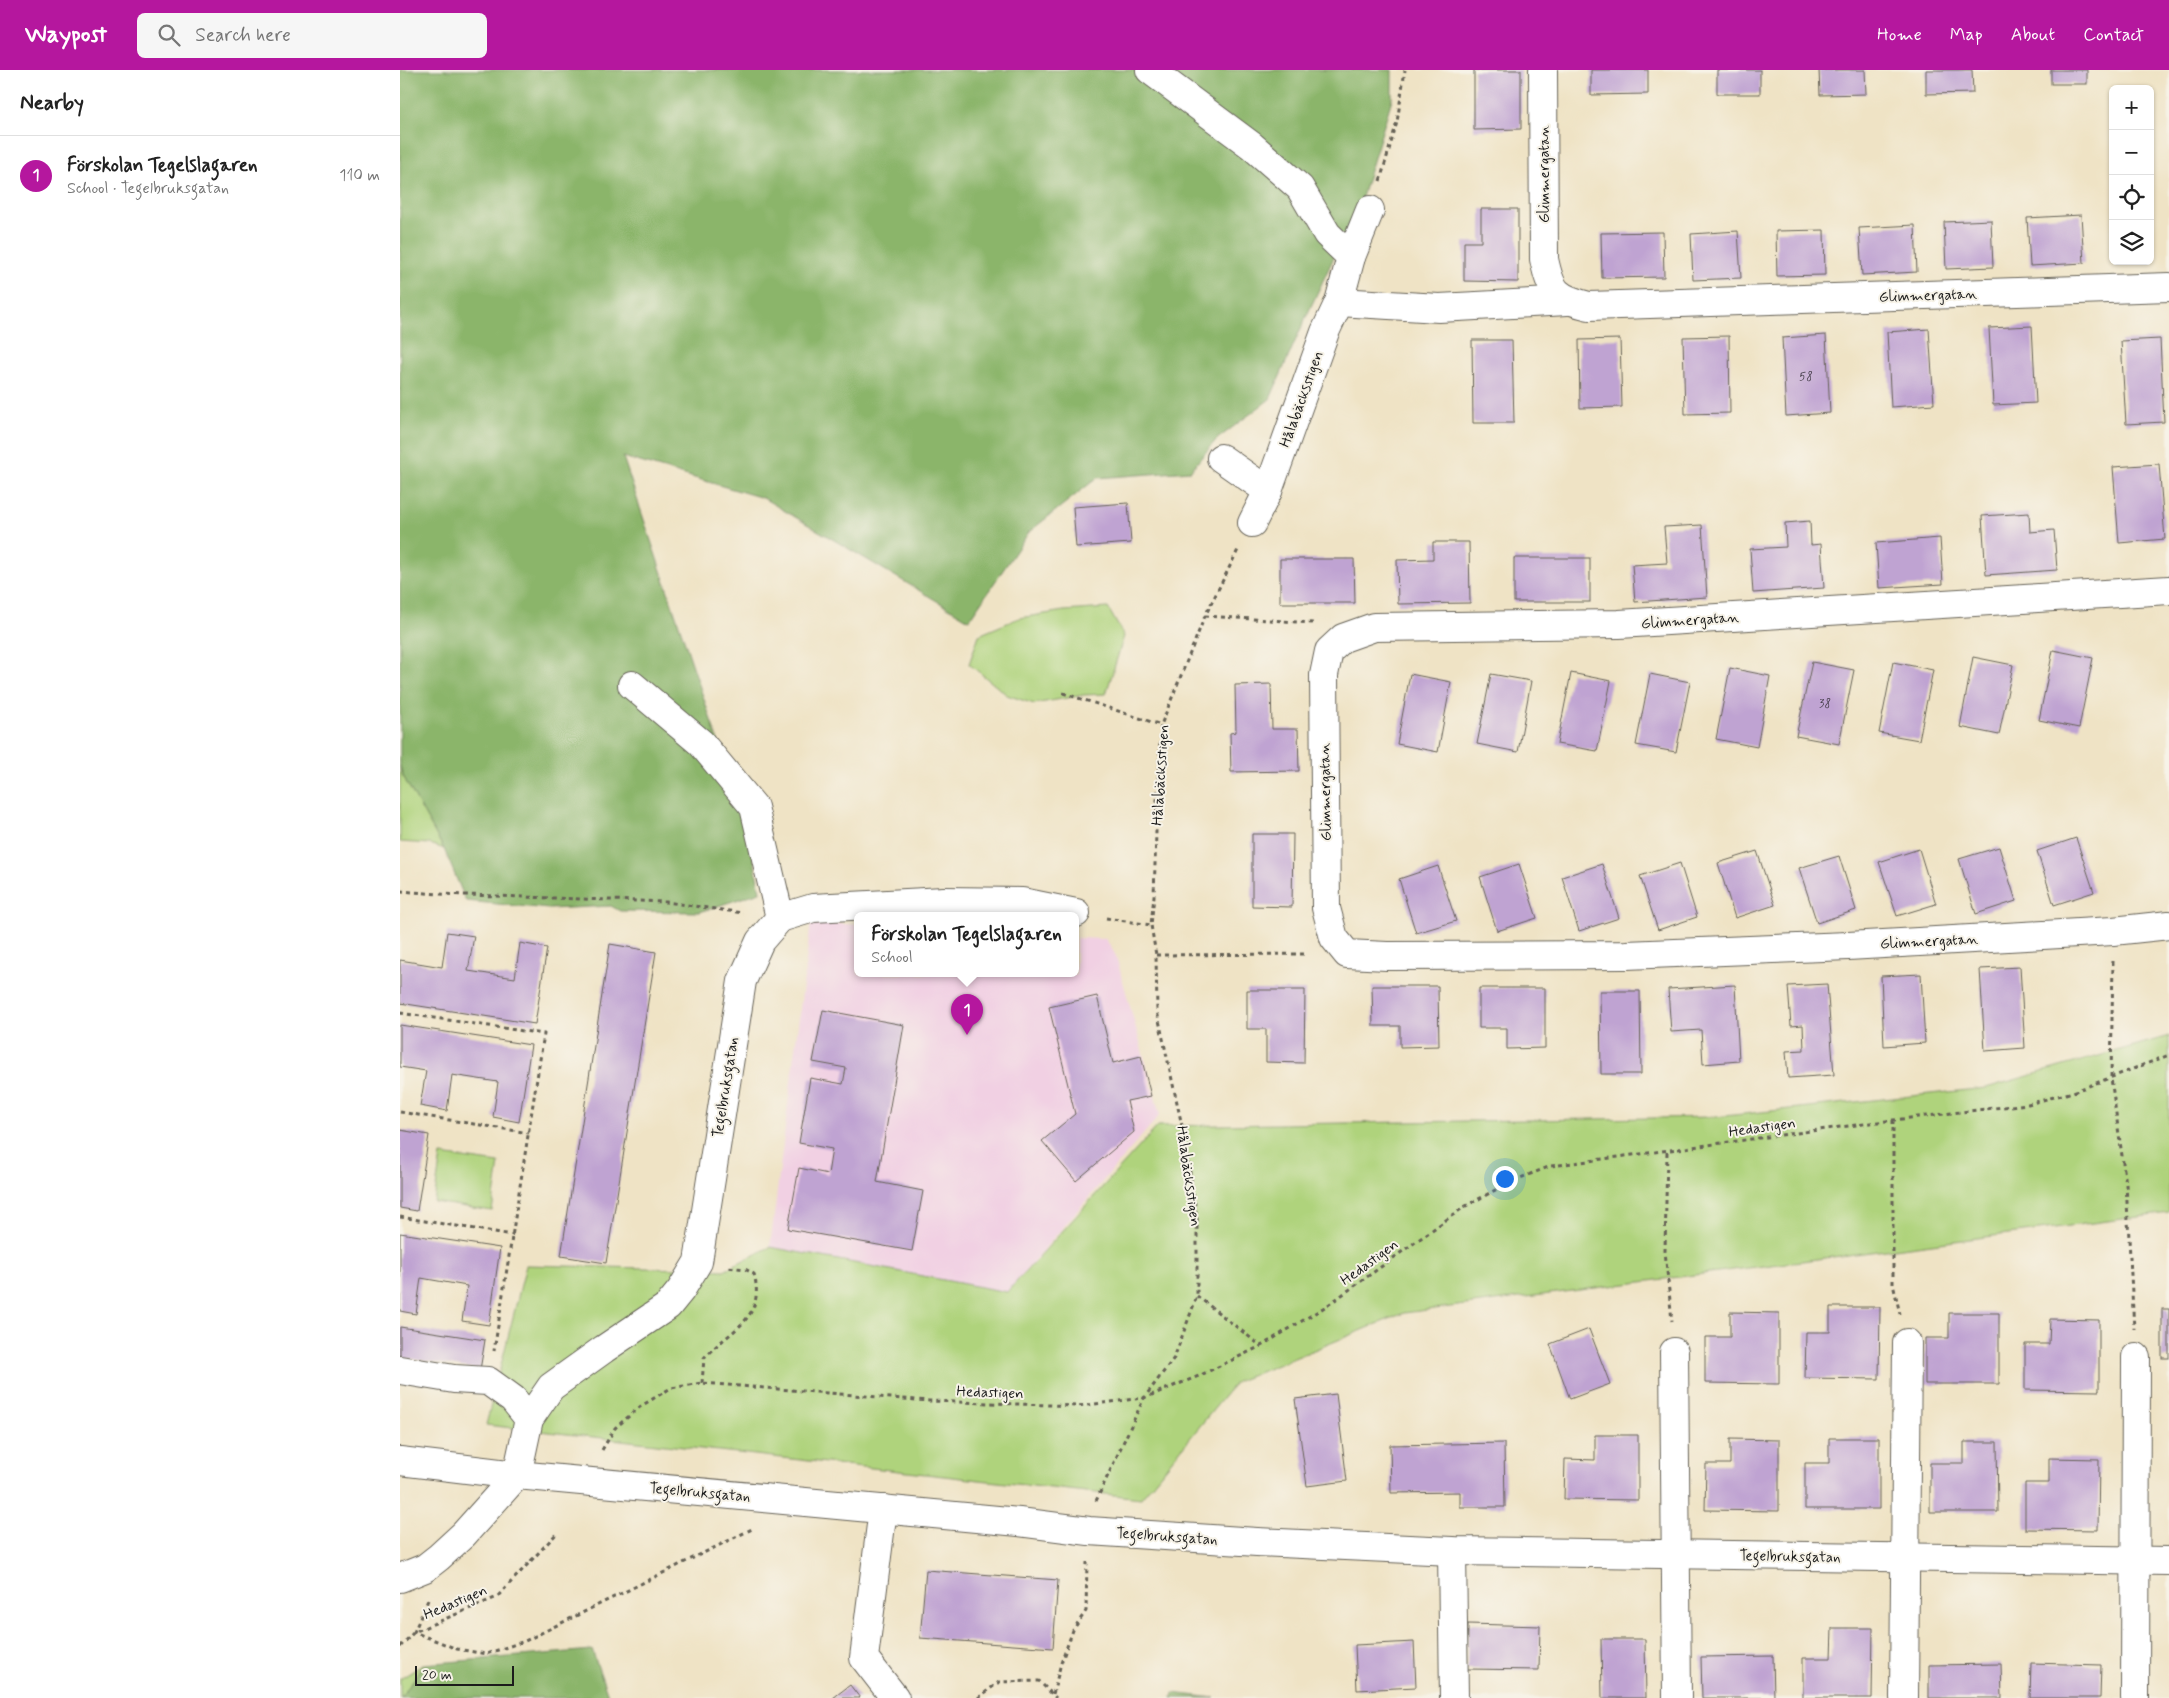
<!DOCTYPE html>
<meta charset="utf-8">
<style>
:root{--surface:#fff;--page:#f6f6f6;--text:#222;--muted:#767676;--line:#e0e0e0;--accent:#b5179e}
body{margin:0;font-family:Mynerve,sans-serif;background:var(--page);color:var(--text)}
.controls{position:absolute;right:15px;top:15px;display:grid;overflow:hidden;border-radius:8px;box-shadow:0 1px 4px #0004}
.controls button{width:45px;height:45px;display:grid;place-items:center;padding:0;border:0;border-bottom:1px solid var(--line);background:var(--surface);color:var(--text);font:25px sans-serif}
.scale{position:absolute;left:15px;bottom:12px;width:99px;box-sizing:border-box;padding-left:5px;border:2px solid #1c1c1c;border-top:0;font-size:14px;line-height:18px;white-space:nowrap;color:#1c1c1c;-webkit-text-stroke:4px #f7f3e8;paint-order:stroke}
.you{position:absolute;left:1104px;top:1108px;width:18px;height:18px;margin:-12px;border:4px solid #fff;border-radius:50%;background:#1a73e8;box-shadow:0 0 0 8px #1a73e833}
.badge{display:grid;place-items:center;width:32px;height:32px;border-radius:50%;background:var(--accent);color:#fff;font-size:16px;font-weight:700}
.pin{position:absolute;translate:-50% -41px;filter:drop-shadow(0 1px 2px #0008)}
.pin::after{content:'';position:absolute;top:26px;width:18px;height:15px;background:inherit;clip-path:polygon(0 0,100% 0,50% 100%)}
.popup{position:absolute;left:454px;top:842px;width:225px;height:65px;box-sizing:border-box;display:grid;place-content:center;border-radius:8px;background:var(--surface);filter:drop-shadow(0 1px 4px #0005);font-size:16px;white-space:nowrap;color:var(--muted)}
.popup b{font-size:19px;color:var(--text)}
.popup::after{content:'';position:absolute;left:50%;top:100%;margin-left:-10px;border:10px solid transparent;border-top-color:var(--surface)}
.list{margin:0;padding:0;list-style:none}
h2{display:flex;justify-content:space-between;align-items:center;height:65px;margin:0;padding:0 20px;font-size:21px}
h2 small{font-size:16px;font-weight:400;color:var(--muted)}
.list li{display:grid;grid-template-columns:32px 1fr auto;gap:15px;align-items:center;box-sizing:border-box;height:80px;padding:0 20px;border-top:1px solid var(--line)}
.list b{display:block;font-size:19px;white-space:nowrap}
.list p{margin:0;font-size:16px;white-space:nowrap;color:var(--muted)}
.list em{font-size:16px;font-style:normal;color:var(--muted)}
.icon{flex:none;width:28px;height:28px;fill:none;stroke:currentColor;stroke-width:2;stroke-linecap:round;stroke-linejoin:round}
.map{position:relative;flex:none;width:1769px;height:1628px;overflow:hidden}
header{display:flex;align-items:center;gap:30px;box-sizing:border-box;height:70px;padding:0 25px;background:var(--accent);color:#fff}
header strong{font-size:24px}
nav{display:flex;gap:28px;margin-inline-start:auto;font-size:18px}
.search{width:350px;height:45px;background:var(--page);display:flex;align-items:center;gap:12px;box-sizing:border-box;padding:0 18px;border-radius:8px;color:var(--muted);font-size:19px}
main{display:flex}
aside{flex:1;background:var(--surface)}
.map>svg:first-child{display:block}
.built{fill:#f1d0e3}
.green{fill:#afd37b;stroke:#66784c}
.forest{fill:#8bb56b;stroke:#546844}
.building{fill:#bfa3d2}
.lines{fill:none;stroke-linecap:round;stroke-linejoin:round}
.minor-casing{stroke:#666257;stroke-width:30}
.path{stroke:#666257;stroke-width:3;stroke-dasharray:4 4;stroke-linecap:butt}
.minor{stroke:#fff;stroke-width:28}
.labels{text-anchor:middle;stroke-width:4;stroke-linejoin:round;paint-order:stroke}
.number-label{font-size:12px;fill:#453e4a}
.street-label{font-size:15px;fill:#1c1c1c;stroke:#f7f3e8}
</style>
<header>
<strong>Waypost</strong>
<div class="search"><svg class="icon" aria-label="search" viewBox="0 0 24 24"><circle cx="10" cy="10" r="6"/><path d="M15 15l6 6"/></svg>Search here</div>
<nav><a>Home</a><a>Map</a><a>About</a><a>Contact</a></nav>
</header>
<main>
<aside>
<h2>Nearby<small></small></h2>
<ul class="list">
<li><span class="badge">1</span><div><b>Förskolan Tegelslagaren</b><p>School · Tegelbruksgatan</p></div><em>110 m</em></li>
</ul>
</aside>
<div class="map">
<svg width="1769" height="1628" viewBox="0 0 1769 1628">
<rect width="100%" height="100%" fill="#f7f3e8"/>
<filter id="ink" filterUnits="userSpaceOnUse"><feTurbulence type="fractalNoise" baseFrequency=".02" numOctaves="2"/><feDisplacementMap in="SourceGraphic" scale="10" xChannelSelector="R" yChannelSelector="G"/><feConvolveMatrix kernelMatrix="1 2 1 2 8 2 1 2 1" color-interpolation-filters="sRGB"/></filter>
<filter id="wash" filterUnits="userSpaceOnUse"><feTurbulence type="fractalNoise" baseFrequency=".0096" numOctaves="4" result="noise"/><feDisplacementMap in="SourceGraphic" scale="20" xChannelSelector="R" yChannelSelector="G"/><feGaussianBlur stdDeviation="1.12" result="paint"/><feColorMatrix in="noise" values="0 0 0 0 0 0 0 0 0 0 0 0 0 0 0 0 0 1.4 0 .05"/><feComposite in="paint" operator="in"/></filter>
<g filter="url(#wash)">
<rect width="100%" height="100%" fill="#efe3c5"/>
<polygon class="built" points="411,852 458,855 458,904 676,904 676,868 706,869 716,886 760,1045 607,1222 370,1177"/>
<g class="green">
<polygon points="708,538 724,566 706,624 684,625 634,634 607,625 569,594 579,565 619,548 664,541"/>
<polygon points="0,696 3,706 44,779 30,774 0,772"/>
<polygon points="1769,966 1769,1143 1004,1243 836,1312 741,1428 86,1355 126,1195 324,1200 370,1177 607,1222 758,1056 1315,1047 1586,1018"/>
<polygon points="41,1085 99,1093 92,1141 34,1132"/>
<polygon points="24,1594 1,1628 0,1628 0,1609"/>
</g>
<g class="forest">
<polygon points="0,0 992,0 992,29 962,127 901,258 870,329 816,370 790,401 697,408 629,462 569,550 363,428 223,387 350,767 360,822 300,842 220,841 211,836 149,839 66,831 44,779 3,706 0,696"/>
<polygon points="192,1580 209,1628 1,1628 24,1594"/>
<polygon points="773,1623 815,1628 772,1628"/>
</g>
<g id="blocks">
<g class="building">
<polygon points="1074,0 1121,0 1121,59 1074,60"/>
<polygon points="1191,0 1248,0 1248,24 1191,25"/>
<rect x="1317" y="0" width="43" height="24"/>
<polygon points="1419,0 1465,0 1466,24 1420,25"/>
<polygon points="1526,0 1572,0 1573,23 1526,24"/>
<rect x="1651" y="0" width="36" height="14"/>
<polygon points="1081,139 1118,139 1118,212 1064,211 1064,172 1081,172"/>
<polygon points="1681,145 1684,193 1630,196 1627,148"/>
<polygon points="1591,150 1593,197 1546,199 1544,152"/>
<polygon points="1515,155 1517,202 1462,205 1459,158"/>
<polygon points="1424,160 1425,205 1377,206 1376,161"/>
<polygon points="1338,161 1341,208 1293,210 1291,164"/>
<polygon points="1263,162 1264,207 1202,208 1201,163"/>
<polygon points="1632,256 1636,333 1593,335 1589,258"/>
<polygon points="1529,259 1534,334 1491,337 1487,262"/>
<polygon points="1426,265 1430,343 1386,346 1382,268"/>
<polygon points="1329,266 1330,343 1285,344 1283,267"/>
<polygon points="1220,269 1222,337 1180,338 1179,270"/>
<polygon points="1760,269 1764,352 1726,354 1721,271"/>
<polygon points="1072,270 1112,270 1114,353 1073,353"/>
<polygon points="1759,394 1765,469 1719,473 1713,397"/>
<polygon points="728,433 731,473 676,477 673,437"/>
<polygon points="1629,443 1630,462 1654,460 1657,500 1586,505 1582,446"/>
<polygon points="1410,451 1411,475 1421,474 1424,518 1353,523 1350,479 1386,477 1385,453"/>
<polygon points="1302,455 1307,527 1235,532 1232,495 1267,493 1264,457"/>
<polygon points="1540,468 1543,514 1479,518 1476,473"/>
<polygon points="1033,472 1069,472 1070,533 998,534 997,490 1033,489"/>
<rect x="1114" y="488" width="76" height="44"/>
<polygon points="880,489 954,489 955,533 880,533"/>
<polygon points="1653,580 1693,588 1679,658 1639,650"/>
<polygon points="1573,587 1613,595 1599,665 1560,657"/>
<polygon points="1412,592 1454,600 1439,674 1396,666"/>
<polygon points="1493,592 1533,600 1519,670 1479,663"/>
<polygon points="1330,598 1370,606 1357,677 1316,669"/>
<polygon points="1171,603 1211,611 1197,681 1157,674"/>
<polygon points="1010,604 1051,612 1038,682 997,674"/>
<polygon points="1091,604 1131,611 1118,682 1077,674"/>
<polygon points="1250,604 1290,612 1276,682 1236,675"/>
<polygon points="871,614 872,659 898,659 899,701 831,702 830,663 836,662 835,615"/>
<polygon points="852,764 893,764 892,837 852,836"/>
<polygon points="1676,768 1694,822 1654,835 1637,781"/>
<polygon points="1599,777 1616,831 1576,844 1559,789"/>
<polygon points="1519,779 1536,834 1497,846 1479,792"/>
<polygon points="1357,781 1375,835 1335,848 1318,793"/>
<polygon points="1439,786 1456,840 1417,853 1399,798"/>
<polygon points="1280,793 1297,847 1258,860 1240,806"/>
<polygon points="1119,794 1137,848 1097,861 1080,807"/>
<polygon points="1202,794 1219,848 1179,861 1162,807"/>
<polygon points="1038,796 1056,851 1016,863 999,809"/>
<polygon points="47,862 74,866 68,901 115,908 120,873 147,878 135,954 0,933 0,890 42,897"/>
<polygon points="210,874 256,882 206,1193 161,1186"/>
<polygon points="1620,897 1625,978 1585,981 1580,899"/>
<polygon points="1521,904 1525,973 1484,976 1481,906"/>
<polygon points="1427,914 1434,1005 1388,1008 1386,981 1404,980 1403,955 1391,956 1388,916"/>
<polygon points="1335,915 1339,991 1303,994 1301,960 1271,962 1268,919"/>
<polygon points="972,916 1038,916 1039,976 1000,977 1000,956 973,956"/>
<polygon points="1079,918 1145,918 1145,978 1107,979 1107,958 1079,958"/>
<polygon points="847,920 905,920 904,993 866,992 866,959 847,959"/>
<polygon points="1200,921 1240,921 1241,1004 1201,1004"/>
<polygon points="697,926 713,993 741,986 751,1026 727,1031 734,1062 676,1111 642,1071 675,1044 649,937"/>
<polygon points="423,940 504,955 477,1112 523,1121 512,1181 388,1159 399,1098 428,1104 432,1079 399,1073 410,1008 443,1014 446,998 413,992"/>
<polygon points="0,955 131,975 119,1052 93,1047 98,1012 52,1005 47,1041 20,1036 26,1001 0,997"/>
<polygon points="0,1060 29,1065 17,1141 0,1138"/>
<polygon points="0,1163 100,1178 89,1255 62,1251 67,1216 21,1208 16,1244 0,1241"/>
<polygon points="1430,1237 1480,1237 1479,1309 1405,1308 1406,1262 1430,1262"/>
<rect x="1762" y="1239" width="7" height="49"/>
<polygon points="1330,1242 1379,1243 1379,1314 1305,1313 1305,1267 1330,1267"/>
<polygon points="1549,1243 1599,1243 1599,1314 1525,1314 1525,1268 1549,1268"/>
<polygon points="1650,1249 1699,1250 1699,1321 1625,1320 1625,1274 1649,1274"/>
<polygon points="0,1257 85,1270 80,1300 0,1287"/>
<polygon points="1189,1259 1210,1314 1170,1329 1150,1274"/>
<polygon points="936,1324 947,1411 907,1416 895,1329"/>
<polygon points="1195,1365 1238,1365 1238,1430 1164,1429 1165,1389 1195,1390"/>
<polygon points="1429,1368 1479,1368 1479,1439 1405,1439 1405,1393 1429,1393"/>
<polygon points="1330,1369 1379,1370 1379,1441 1305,1440 1306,1394 1330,1394"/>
<polygon points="1564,1372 1597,1372 1598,1442 1530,1442 1530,1393 1564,1393"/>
<polygon points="1104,1373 1105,1437 1060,1437 1060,1422 991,1423 990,1375"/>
<polygon points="1649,1388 1699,1389 1698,1460 1625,1459 1625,1413 1649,1413"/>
<polygon points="526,1500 658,1510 653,1578 520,1568"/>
<polygon points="1068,1554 1140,1556 1139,1600 1067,1599"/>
<polygon points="1432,1558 1473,1558 1472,1628 1403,1628 1403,1588 1431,1588"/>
<polygon points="1201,1569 1245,1569 1246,1628 1202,1628"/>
<polygon points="1014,1572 1016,1617 957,1620 955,1575"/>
<polygon points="1373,1586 1374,1628 1302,1628 1301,1587"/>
<polygon points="1631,1593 1701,1595 1700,1628 1630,1628"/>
<polygon points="1601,1594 1602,1628 1529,1628 1529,1595"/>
<polygon points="450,1615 460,1628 433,1628"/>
</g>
</g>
</g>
<g filter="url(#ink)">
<use href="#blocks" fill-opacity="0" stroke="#666257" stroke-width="1"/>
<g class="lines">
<defs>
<g id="minor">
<polyline points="750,0 852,76 900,118 927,164 951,187"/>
<path d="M1143,0L1144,189C1151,222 1156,228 1189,236L1769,217"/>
<polyline points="939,232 1039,238 1167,231"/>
<polyline points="821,388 868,421"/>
<polyline points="852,453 868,421 925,262 939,232 951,187 970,140"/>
<polyline points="1769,520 1219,554 974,557 943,568 929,581 924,605 926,838 934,868 947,884 987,886 1226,885 1448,876 1713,861 1769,855"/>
<polyline points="232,615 301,673 354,737 380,848"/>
<polyline points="380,848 413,838 544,831 622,832 676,843"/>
<polyline points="1274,1282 1277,1628"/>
<polyline points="0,1300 54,1309 88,1311 113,1329 129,1349"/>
<polyline points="0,1391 117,1405 619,1452 689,1461 857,1472 1052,1481 1769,1491"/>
<polyline points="483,1439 464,1588 495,1628"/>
<polyline points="1052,1481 1054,1628"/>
<polyline points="0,1508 25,1498 39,1487 64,1464 117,1405 129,1349 151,1317 204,1279 268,1236 281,1220 298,1192 342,911 360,871 380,848"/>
<polyline points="1504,1628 1507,1273"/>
<polyline points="1735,1628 1736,1287"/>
</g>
</defs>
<use href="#minor" class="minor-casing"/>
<g class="path">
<polyline points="980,111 997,52 1005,0"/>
<polyline points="805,546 914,553"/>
<polyline points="663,623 761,655"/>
<polyline points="0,821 39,824 266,832 343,843"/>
<polyline points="706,848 751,855"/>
<polyline points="756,885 907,884"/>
<polyline points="1713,891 1711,1008 1726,1114 1734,1259"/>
<polyline points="0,943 144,964 94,1281"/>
<polyline points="0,1042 129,1063"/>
<polyline points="1493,1050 1493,1214 1500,1244"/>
<polyline points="1267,1082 1265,1181 1272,1251"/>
<polyline points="0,1147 113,1165"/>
<polyline points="797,1226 861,1276"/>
<path d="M302,1313L304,1288C330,1259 366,1250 354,1204L345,1199L328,1197"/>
<polyline points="202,1380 215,1358 241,1336 271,1318 302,1313 529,1331 678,1336 744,1328 801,1305 861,1276 928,1235 1064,1137 1110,1112 1151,1096 1493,1050 1628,1034 1673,1022 1769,985"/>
<polyline points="696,1431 744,1328 774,1288 797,1226 797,1148 784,1065 757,941 756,885 751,855 754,826 757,730 761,655 805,546 838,480"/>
<polyline points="28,1530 14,1562 57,1579 86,1584 125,1571 352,1459"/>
<polyline points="0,1577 14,1562 97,1527 158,1462"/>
<polyline points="653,1624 661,1593 673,1560 686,1541 687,1492"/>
<polyline points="578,1628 599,1612 639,1611 656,1628"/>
</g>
<use href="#minor" class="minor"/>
</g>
</g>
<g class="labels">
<g class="number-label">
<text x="1406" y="310">58</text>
<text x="1425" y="637">38</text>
</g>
<g class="street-label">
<text transform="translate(1144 104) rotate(-90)" y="5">Glimmergatan</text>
<text transform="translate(1528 225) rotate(-2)" y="5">Glimmergatan</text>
<text transform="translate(901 329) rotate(-70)" y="5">Hålabäcksstigen</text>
<text transform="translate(1290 550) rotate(-4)" y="5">Glimmergatan</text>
<text transform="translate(760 705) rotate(-86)" y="5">Hålabäcksstigen</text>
<text transform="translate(925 722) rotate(-91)" y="5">Glimmergatan</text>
<text transform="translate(1529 871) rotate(-3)" y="5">Glimmergatan</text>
<text transform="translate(325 1017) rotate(-81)" y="5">Tegelbruksgatan</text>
<text transform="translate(1362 1057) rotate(-8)" y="5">Hedastigen</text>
<text transform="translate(789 1106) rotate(82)" y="5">Hålabäcksstigen</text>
<text transform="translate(969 1192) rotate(-36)" y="5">Hedastigen</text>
<text transform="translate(590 1322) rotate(2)" y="5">Hedastigen</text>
<text transform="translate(300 1422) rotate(5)" y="5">Tegelbruksgatan</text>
<text transform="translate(767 1466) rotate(4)" y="5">Tegelbruksgatan</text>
<text transform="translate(1390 1486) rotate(1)" y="5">Tegelbruksgatan</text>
<text transform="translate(55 1532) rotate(-23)" y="5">Hedastigen</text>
</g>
</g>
</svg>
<div class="controls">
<button>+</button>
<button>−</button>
<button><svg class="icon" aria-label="locate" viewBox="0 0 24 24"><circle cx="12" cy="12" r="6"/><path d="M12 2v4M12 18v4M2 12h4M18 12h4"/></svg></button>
<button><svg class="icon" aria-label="layers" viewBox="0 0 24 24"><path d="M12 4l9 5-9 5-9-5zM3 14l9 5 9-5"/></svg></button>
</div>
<div class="scale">20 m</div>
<div class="you"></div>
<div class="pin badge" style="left:567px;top:965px">1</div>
<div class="popup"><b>Förskolan Tegelslagaren</b>School</div>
</div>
</main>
